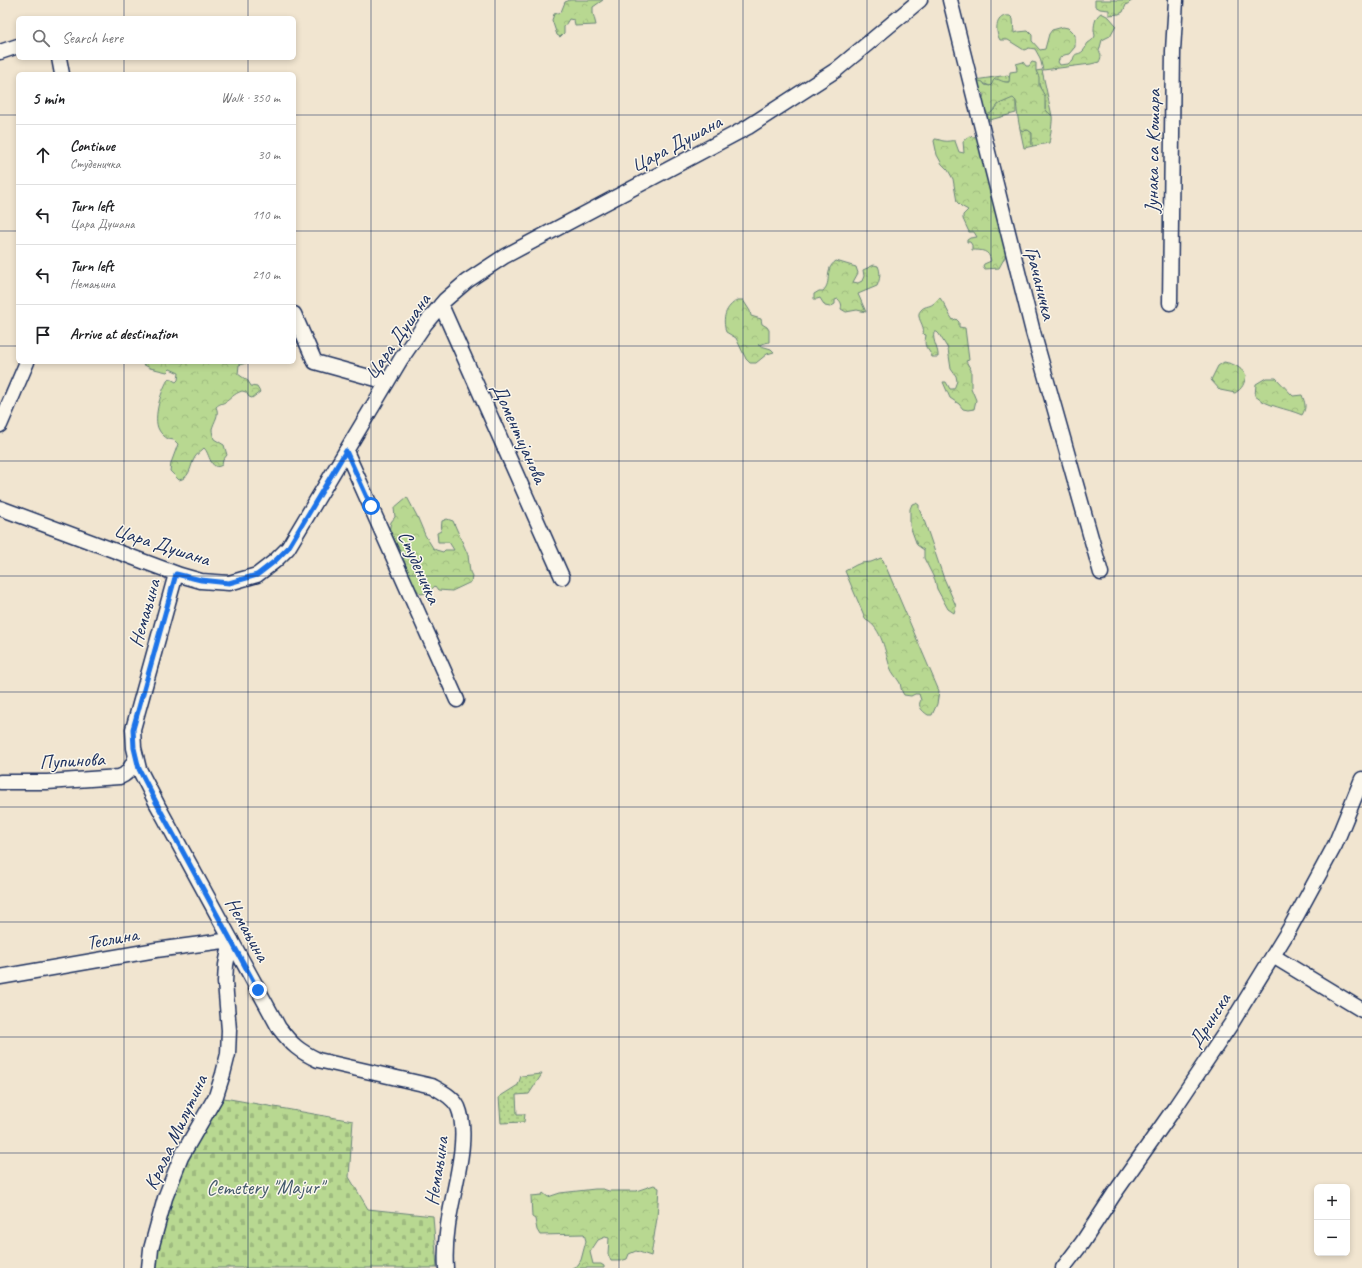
<!DOCTYPE html>
<meta charset="utf-8">
<style>
:root{--surface:#fff;--page:#f2f2f2;--text:#202124;--muted:#757577;--line:#e0e0e0}
body{margin:0;font-family:Caveat,sans-serif;background:var(--page);color:var(--text)}
.controls{position:absolute;right:12px;bottom:12px;display:grid;overflow:hidden;border-radius:6px;box-shadow:0 2px 6px #0003}
.controls button{width:36px;height:36px;display:grid;place-items:center;padding:0;border:0;border-bottom:1px solid var(--line);background:var(--surface);color:var(--text);font:20px sans-serif}
.stop{position:absolute;width:12px;height:12px;margin:-9px;border:3px solid #1a73e8;border-radius:50%;background:#fff}
.stop.end{background:#1a73e8;border-color:#fff;box-shadow:0 1px 4px #0008}
.list{margin:0;padding:0;list-style:none}
h2{display:flex;justify-content:space-between;align-items:center;height:52px;margin:0;padding:0 16px;font-size:17px}
h2 small{font-size:13px;font-weight:400;color:var(--muted)}
.list li{display:grid;grid-template-columns:26px 1fr auto;gap:12px;align-items:center;box-sizing:border-box;height:60px;padding:0 16px;border-top:1px solid var(--line)}
.list b{display:block;font-size:15px;white-space:nowrap}
.list p{margin:0;font-size:13px;white-space:nowrap;color:var(--muted)}
.list em{font-size:13px;font-style:normal;color:var(--muted)}
.icon{flex:none;width:22px;height:22px;fill:none;stroke:currentColor;stroke-width:2;stroke-linecap:round;stroke-linejoin:round}
.map{position:relative;flex:none;width:1362px;height:1268px;overflow:hidden}
.search{position:absolute;background:var(--surface);box-shadow:0 2px 6px #0003;left:16px;top:16px;width:280px;height:44px;display:flex;align-items:center;gap:10px;box-sizing:border-box;padding:0 14px;border-radius:6px;color:var(--muted);font-size:15px}
.panel{position:absolute;background:var(--surface);box-shadow:0 2px 6px #0003;left:16px;top:72px;width:280px;height:292px;border-radius:6px}
.map>svg:first-child{display:block}
.grass{fill:url(#grass-dots);stroke:#6a8478}
.forest{fill:url(#forest-crowns);stroke:#6a8478}
.cemetery{fill:url(#cemetery-stones);stroke:#6a8478}
.lines{fill:none;stroke-linecap:round;stroke-linejoin:round}
.minor-casing{stroke:#1b2f5e;stroke-width:17}
.minor{stroke:#fbf7ec;stroke-width:14}
.route{stroke:#1a73e8;stroke-width:5}
.grid{fill:none;stroke:#1b2f5e;stroke-width:1;stroke-opacity:0.55}
.labels{text-anchor:middle;stroke-width:3;stroke-linejoin:round;paint-order:stroke}
.street-label{font-size:20px;fill:#1b2f5e;stroke:#fbf7ec}
.park-label{font-size:20px;fill:#42596b;stroke:#fbf7ec}
</style>
<div class="map">
<svg width="1362" height="1268" viewBox="0 0 1362 1268">
<defs>
<pattern id="grass-dots" width="8" height="8" patternUnits="userSpaceOnUse"><rect width="8" height="8" fill="#b8d891"/><path d="M2 2h.1M6 6h.1" fill="none" stroke="#9eba7f" stroke-width="1.8" stroke-linecap="round"/></pattern>
<pattern id="forest-crowns" width="20" height="18" patternUnits="userSpaceOnUse"><rect width="20" height="18" fill="#b8d891"/><path d="M2 6a3 3 0 1 1 6 0M12 15a3 3 0 1 1 6 0" fill="none" stroke="#9eba7f"/></pattern>
<pattern id="cemetery-stones" width="16" height="16" patternUnits="userSpaceOnUse"><rect width="16" height="16" fill="#b8d891"/><path d="M2 7V4a2 2 0 0 1 4 0v3zM10 15v-3a2 2 0 0 1 4 0v3z" fill="#9eba7f"/></pattern>
</defs>
<rect width="100%" height="100%" fill="#f1e5d0"/>
<filter id="ink" filterUnits="userSpaceOnUse"><feTurbulence type="fractalNoise" baseFrequency=".025" numOctaves="2"/><feDisplacementMap in="SourceGraphic" scale="8" xChannelSelector="R" yChannelSelector="G"/><feConvolveMatrix kernelMatrix="1 2 1 2 8 2 1 2 1" color-interpolation-filters="sRGB"/></filter>
<g filter="url(#ink)">
<g class="grass">
<path d="M1042,70L1052,116L1045,109C1046,101 1042,94 1040,87C1037,81 1040,79 1036,71Z"/>
<path d="M1008,75L1010,79L1009,82C1002,82 995,82 990,86L975,80Z"/>
<polygon points="1013,97 1016,101 1016,113 986,121 984,113 993,111 999,104"/>
<polygon points="1020,129 1023,131 1028,130 1032,133 1032,145 1033,146 1024,148"/>
<polygon points="542,1074 529,1094 516,1095 517,1114 525,1114 524,1122 501,1123 499,1097 518,1085 521,1076"/>
</g>
<g class="forest">
<polygon points="570,0 603,0 593,7 593,13 596,25 575,26 574,20 569,19 564,27 564,33 560,37 557,35 552,20 554,14 561,12 565,2"/>
<polygon points="1095,0 1133,0 1126,5 1123,12 1119,14 1109,15 1109,10 1100,9 1095,6"/>
<path d="M1101,13L1109,17L1116,25L1110,36L1102,40L1099,51C1102,55 1101,58 1099,62L1091,64L1043,70L1040,58L1035,49L1029,48L1024,50L1008,40H1000C994,30 996,14 1010,16L1013,19L1014,33L1018,32L1028,31L1032,35V41L1040,50L1045,49L1049,34L1052,30L1063,27L1068,28L1075,35V47L1069,54C1063,55 1060,56 1058,62L1060,65L1068,64L1073,60C1075,51 1078,56 1083,51C1086,48 1086,45 1088,43C1091,41 1094,39 1095,36C1095,34 1094,32 1094,30C1094,23 1096,16 1101,13Z"/>
<path d="M1023,62L1026,66H1029L1032,62L1036,63V71L1039,77V86L1045,96V109C1047,111 1050,114 1052,116C1053,120 1050,138 1049,143L1033,146L1032,145V133L1028,130L1023,131L1020,129C1018,120 1017,111 1016,101L1013,98L999,104L991,113L987,115L984,113L979,99L983,98L984,94L978,88L975,80L983,82L985,85L990,86L992,84L993,81L995,79C1000,79 1003,83 1009,82L1010,72L1017,71L1016,64Z"/>
<path d="M979,134L1006,251L1005,257L999,268L985,269L983,266L984,264L991,261C989,250 982,250 972,250V245L970,242H967V240L970,238L977,237L974,232H969L963,219V215L968,210L961,206L957,202L953,179L948,170L942,164L937,155L934,141L935,139C939,139 941,141 944,141C948,142 951,140 955,141L959,152L964,153L963,141L969,136L974,137Z"/>
<path d="M836,261L856,267L858,273L853,282L858,283L862,281L864,276L863,270L874,265L878,266C881,272 880,280 877,286L858,294L866,312L857,310L846,312L841,309C842,305 842,303 838,299L835,300V304L830,307L825,306L820,298L817,299H814V294L819,291H823C833,281 823,270 836,261Z"/>
<path d="M940,298C946,305 948,314 953,320L956,319L959,322V327L965,328L969,360L966,361L971,370V388L976,400L974,409L968,410L963,409L959,404L950,398L943,382H946L950,389H954L957,381L956,376L951,369L948,349L939,334L937,332H934C932,342 939,349 938,357H932C928,346 923,350 926,335L923,334C926,325 914,317 921,310C924,306 929,307 933,304C936,302 936,300 940,298Z"/>
<path d="M738,300H743L750,311L751,316L761,319L762,324L767,327L769,330V342L758,345L771,349L774,352L767,354L756,363H750L746,359L736,338L726,332C722,318 725,307 738,300Z"/>
<path d="M139,362H250L239,365L238,374L248,381L251,386L257,387L260,392L252,398L249,397L246,392L242,391C233,394 231,399 225,402C222,404 220,403 216,407C220,415 214,421 212,429C212,432 213,436 214,439L224,445L227,455L223,460L222,465C210,472 210,453 204,448C200,452 195,455 193,461C190,469 189,478 179,480L170,471L171,463L178,444L174,440L168,439C165,437 161,434 159,430C152,418 162,388 169,378L176,382L178,380L179,373L170,369L167,372L150,368Z"/>
<path d="M1224,362C1234,364 1239,366 1246,375C1244,384 1243,388 1235,393L1220,390L1211,380L1218,366Z"/>
<path d="M1266,378H1276L1293,396L1302,395C1305,403 1307,407 1302,415C1286,408 1268,407 1255,396L1256,384Z"/>
<path d="M407,497L417,516L425,535L433,548L436,550L443,552L445,550H454L449,542H438L437,533L441,531L442,521L447,519L453,521L468,555L470,572L472,576L471,582L452,591L438,590L435,586L427,593L421,594C410,586 409,574 405,563C401,552 396,541 389,531L391,522L395,517L394,508Z"/>
<polygon points="916,503 919,505 919,509 925,523 943,576 956,606 954,613 948,609 937,589 935,580 924,558 924,550 917,545 910,526 910,509 912,504"/>
<path d="M881,558L883,560L939,691L937,704L932,715H928C922,711 917,706 921,700L919,694H915L911,696L904,695C901,691 901,687 900,683C897,678 892,673 890,667C885,652 882,628 866,620L845,571L856,565L861,563L871,562Z"/>
<polygon points="654,1185 659,1188 657,1218 651,1256 636,1251 629,1254 627,1259 620,1261 611,1261 608,1254 609,1238 605,1237 598,1240 590,1252 593,1264 601,1264 604,1266 604,1268 572,1268 578,1265 581,1260 586,1241 584,1234 540,1235 537,1230 535,1219 532,1217 531,1196 542,1195 543,1193 548,1197 560,1193 595,1189 603,1189 609,1191 636,1191"/>
</g>
<polygon class="cemetery" points="224,1098 353,1121 349,1177 368,1209 433,1216 437,1268 154,1268 165,1209 190,1156"/>
<g class="lines">
<defs>
<g id="minor">
<polyline points="950,0 1033,332 1101,573"/>
<polyline points="0,52 18,46"/>
<polyline points="59,58 62,74"/>
<polyline points="1170,303 1173,51 1176,0"/>
<polyline points="441,305 562,577"/>
<polyline points="294,314 315,362 387,382"/>
<polyline points="0,425 27,362"/>
<polyline points="346,451 457,700"/>
<polyline points="0,508 180,575 201,581 229,583 257,575 275,561 288,548 401,359 425,324 445,300 467,281 505,256 748,127 836,70 920,0"/>
<path d="M176,574L133,729L134,748L139,769L158,806L279,1028C292,1045 299,1051 318,1060L432,1086C441,1091 453,1097 458,1107C471,1137 452,1193 448,1225C446,1239 445,1254 446,1268"/>
<path d="M0,782H47L119,777C129,774 131,766 136,757"/>
<polyline points="1273,956 1362,1010"/>
<polyline points="0,977 156,950 231,940 226,965 225,982 229,1030 228,1054 223,1074 216,1096 181,1157 165,1198 151,1249 149,1268"/>
<polyline points="1063,1268 1082,1243 1114,1194 1176,1106 1231,1024 1290,928 1335,845 1362,779"/>
</g>
</defs>
<use href="#minor" class="minor-casing"/>
<use href="#minor" class="minor"/>
</g>
</g>
<g class="lines" filter="url(#ink)">
<polyline class="route" points="258,990 158,806 139,769 134,748 133,729 176,574 201,580 229,583 257,575 275,561 288,548 346,451 371,506"/>
</g>
<path class="grid" d="M124,0V18M248,0V18M371,0V1268M495,0V1268M619,0V1268M743,0V1268M867,0V1268M991,0V1268M1114,0V1268M1238,0V1268M124,58V74M248,58V74M0,115H18M294,115H1362M0,231H18M294,231H1362M0,346H18M294,346H1362M124,362V1268M248,362V1268M0,461H1362M0,576H1362M0,692H1362M0,807H1362M0,922H1362M0,1037H1362M0,1153H1362"/>
<g class="labels">
<g class="street-label">
<text transform="translate(676 143) rotate(-28)" y="7">Цара Душана</text>
<text transform="translate(1152 151) rotate(-89)" y="7">Јунака са Кошара</text>
<text transform="translate(1041 283) rotate(76)" y="7">Грачаничка</text>
<text transform="translate(397 336) rotate(-55)" y="7">Цара Душана</text>
<text transform="translate(520 433) rotate(66)" y="7">Доментијанова</text>
<text transform="translate(162 544) rotate(18)" y="7">Цара Душана</text>
<text transform="translate(420 567) rotate(66)" y="7">Студеничка</text>
<text transform="translate(144 613) rotate(-74)" y="7">Немањина</text>
<text transform="translate(72 760) rotate(-3)" y="7">Пупинова</text>
<text transform="translate(248 929) rotate(61)" y="7">Немањина</text>
<text transform="translate(112 938) rotate(-10)" y="7">Теслина</text>
<text transform="translate(1209 1020) rotate(-57)" y="7">Дринска</text>
<text transform="translate(175 1132) rotate(-65)" y="7">Краља Милутина</text>
<text transform="translate(436 1171) rotate(-81)" y="7">Немањина</text>
</g>
<g class="park-label">
<text x="265" y="1194">Cemetery "Majur"</text>
</g>
</g>
</svg>
<div class="controls">
<button>+</button>
<button>−</button>
</div>
<div class="stop" style="left:371px;top:506px"></div>
<div class="stop end" style="left:258px;top:990px"></div>
<div class="search"><svg class="icon" aria-label="search" viewBox="0 0 24 24"><circle cx="10" cy="10" r="6"/><path d="M15 15l6 6"/></svg>Search here</div>
<section class="panel">
<h2>5 min<small>Walk · 350 m</small></h2>
<ul class="list">
<li><svg class="icon" aria-label="ahead" viewBox="0 0 24 24"><path d="M12 20V5M6 11l6-6 6 6"/></svg><div><b>Continue</b><p>Студеничка</p></div><em>30 m</em></li>
<li><svg class="icon" aria-label="left" viewBox="0 0 24 24"><path d="M17 20v-9H6M10 6l-5 5 5 5"/></svg><div><b>Turn left</b><p>Цара Душана</p></div><em>110 m</em></li>
<li><svg class="icon" aria-label="left" viewBox="0 0 24 24"><path d="M17 20v-9H6M10 6l-5 5 5 5"/></svg><div><b>Turn left</b><p>Немањина</p></div><em>210 m</em></li>
<li><svg class="icon" aria-label="arrive" viewBox="0 0 24 24"><path d="M6 21V4h12l-3 4 3 4H6"/></svg><div><b>Arrive at destination</b></div></li>
</ul>
</section>
</div>
